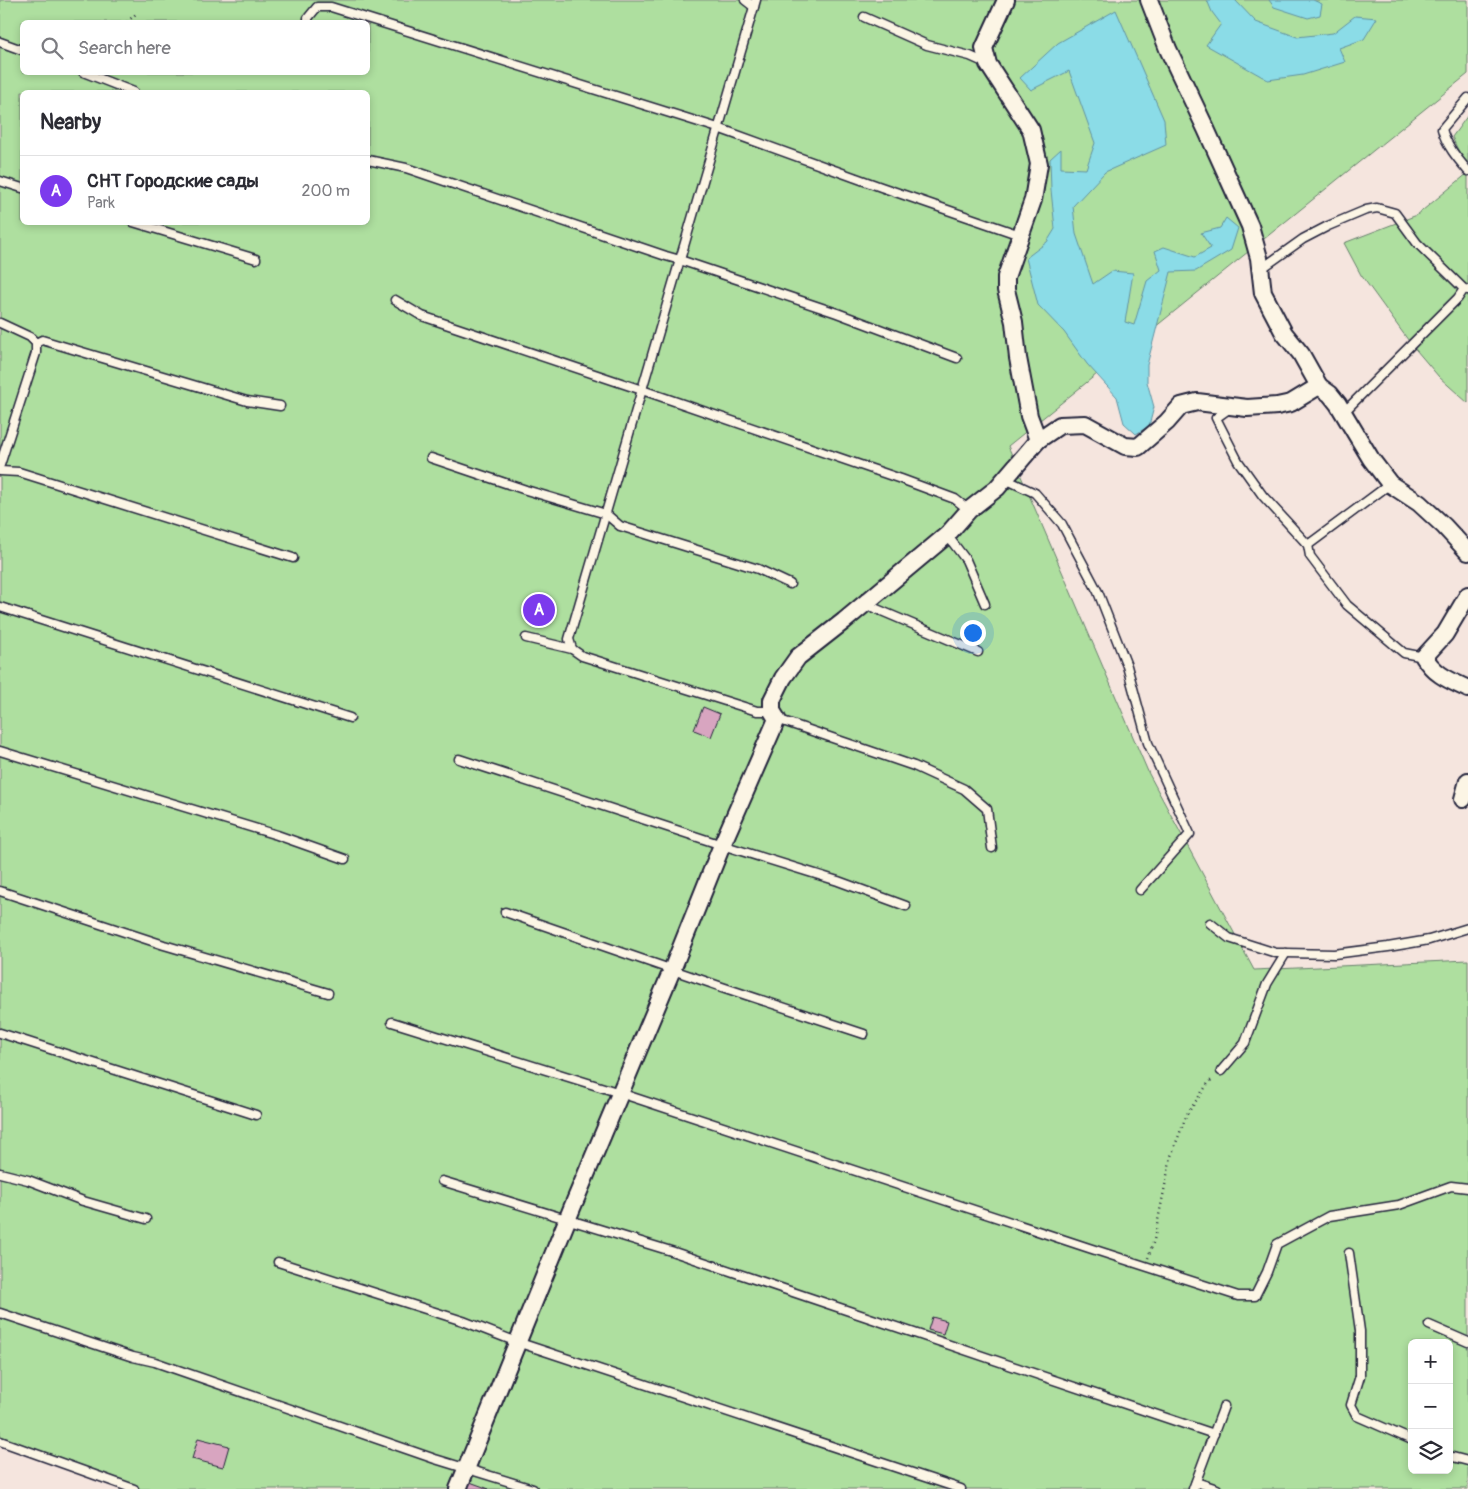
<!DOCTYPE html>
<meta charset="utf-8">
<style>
:root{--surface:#fff;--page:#f2f2f3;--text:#2b2b33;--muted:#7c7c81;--line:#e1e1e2;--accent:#7c3aed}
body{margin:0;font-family:Pangolin,sans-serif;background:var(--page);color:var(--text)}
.controls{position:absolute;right:15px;bottom:15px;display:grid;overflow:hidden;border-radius:8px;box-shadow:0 2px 8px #0003}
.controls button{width:45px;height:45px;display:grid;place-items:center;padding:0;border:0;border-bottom:1px solid var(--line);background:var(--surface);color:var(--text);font:25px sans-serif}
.you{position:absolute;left:972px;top:632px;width:18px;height:18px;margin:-12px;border:4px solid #fff;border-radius:50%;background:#1a73e8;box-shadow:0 0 0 8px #1a73e833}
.badge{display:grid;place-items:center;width:32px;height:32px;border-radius:50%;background:var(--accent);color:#fff;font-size:16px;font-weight:700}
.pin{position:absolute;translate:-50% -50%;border:2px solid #fff;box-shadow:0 1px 5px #0006}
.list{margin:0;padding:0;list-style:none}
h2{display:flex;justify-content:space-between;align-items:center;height:65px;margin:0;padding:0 20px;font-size:21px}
h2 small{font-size:16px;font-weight:400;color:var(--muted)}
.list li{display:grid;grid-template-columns:32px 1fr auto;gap:15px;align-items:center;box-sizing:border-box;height:70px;padding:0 20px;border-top:1px solid var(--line)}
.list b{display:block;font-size:19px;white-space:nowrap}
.list p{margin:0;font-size:16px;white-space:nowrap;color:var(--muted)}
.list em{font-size:16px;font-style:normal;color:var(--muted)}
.icon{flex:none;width:28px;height:28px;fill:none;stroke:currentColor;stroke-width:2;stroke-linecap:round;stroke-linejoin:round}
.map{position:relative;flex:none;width:1468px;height:1489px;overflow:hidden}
.search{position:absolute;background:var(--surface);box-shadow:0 2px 8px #0003;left:20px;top:20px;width:350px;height:55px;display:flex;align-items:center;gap:12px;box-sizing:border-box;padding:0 18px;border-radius:8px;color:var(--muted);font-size:19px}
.panel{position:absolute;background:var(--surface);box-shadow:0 2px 8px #0003;left:20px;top:90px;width:350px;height:135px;border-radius:8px}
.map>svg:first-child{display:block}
.green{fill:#aedf9f;stroke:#68806d;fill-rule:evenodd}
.water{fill:#8bdce7;stroke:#6192a2}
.building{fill:#d8a5c0;stroke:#22223b}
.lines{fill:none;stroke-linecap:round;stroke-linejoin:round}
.service-casing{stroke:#22223b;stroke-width:11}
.minor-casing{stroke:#22223b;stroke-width:20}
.path{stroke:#22223b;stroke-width:2.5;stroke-dasharray:1 4;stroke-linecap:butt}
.service{stroke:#fcf5e5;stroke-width:8}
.minor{stroke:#fcf5e5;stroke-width:16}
</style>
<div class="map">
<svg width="1468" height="1489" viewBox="0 0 1468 1489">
<rect width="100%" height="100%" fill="#f5e5de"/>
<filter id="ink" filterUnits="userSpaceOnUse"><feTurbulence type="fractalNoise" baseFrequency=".02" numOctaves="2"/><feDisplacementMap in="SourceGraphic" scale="10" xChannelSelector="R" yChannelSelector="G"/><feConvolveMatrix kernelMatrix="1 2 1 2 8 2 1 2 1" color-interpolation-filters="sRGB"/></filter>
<g filter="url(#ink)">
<g class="green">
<path d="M0,0H1468V74L1008,446L1149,774L1254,970L1468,960V1489H134L0,1441ZM22,22H368V72H22ZM22,92H368V222H22ZM1412,1343H1449V1470H1412Z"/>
<polygon points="1468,115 1468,172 1452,137"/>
<polygon points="1468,173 1468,403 1439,377 1411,344 1361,275 1344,243 1417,215"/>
</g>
<g class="water">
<polygon points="1207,0 1235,0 1256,22 1297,37 1333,33 1355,16 1377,18 1364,39 1339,48 1345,62 1303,75 1268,80 1206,45 1221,24 1212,12"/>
<polygon points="1269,0 1313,0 1322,4 1320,15 1308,18 1274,7"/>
<polygon points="1116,10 1164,120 1166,145 1105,172 1073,206 1076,234 1093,284 1112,271 1133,273 1125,322 1134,325 1147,281 1161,270 1155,251 1164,247 1195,257 1211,248 1201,233 1220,228 1226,218 1238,228 1231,250 1196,271 1171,272 1147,365 1147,382 1154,407 1149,426 1136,434 1124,423 1117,397 1087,364 1064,332 1038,305 1026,258 1047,242 1055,229 1051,190 1050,159 1061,149 1061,168 1086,169 1095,143 1069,71 1031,90 1020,78 1058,43"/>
</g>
<g class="building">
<polygon points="703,707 720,714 711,737 694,730"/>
<polygon points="932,1317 947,1321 943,1334 928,1330"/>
<polygon points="198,1438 229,1446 223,1467 192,1459"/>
<polygon points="470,1482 489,1489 467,1489"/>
</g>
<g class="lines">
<defs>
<g id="service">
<polyline points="745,0 754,7"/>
<polyline points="756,0 569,639 572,649 582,656 757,711 772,711"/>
<polyline points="864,17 927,45 970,56 988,64"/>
<polyline points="308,22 308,18 317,7 331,7 718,128 881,187 1020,235"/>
<polyline points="0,42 22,50"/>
<polyline points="83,72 134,92"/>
<path d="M1468,98L1442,129C1446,145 1457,158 1468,171"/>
<polyline points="368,160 406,168 666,256 680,260 837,313 957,358"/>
<polyline points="0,181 22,188"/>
<polyline points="133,222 256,259"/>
<polyline points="1261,269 1303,239 1328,226 1366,210 1377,208 1395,213 1417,243 1464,289 1468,290"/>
<polyline points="395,300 422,316 642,390 901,479 955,499 969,510"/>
<polyline points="0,323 30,337 36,343 36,353 0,465"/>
<polyline points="36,343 42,340 247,401 280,406"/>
<polyline points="1230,408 1216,418 1238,461 1263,496 1308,545 1310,556 1347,605 1404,653 1424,657"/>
<polyline points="1343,413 1458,298 1464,289"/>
<polyline points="431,458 526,490 606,514 620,526 758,569 790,584"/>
<polyline points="0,471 19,472 293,558"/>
<polyline points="1005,479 1035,493 1062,524 1098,592 1127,666 1148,743 1190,834 1140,890"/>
<polyline points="947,535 966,560 985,604"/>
<polyline points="1308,545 1390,484"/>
<polyline points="865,604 978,652"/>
<polyline points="0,607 350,718"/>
<polyline points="526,638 572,649"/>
<polyline points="777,719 914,766 964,789 987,809 992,848"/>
<polyline points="0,751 277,835 345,859"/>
<polyline points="459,759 722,845 838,881 906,906"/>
<polyline points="0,891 164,945 328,993"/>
<polyline points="505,912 722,987 864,1034"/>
<polyline points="1210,923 1229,938 1276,953 1286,953 1334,954 1388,947 1429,940 1468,928"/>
<polyline points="392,1022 620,1093 1089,1248 1238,1296 1255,1296 1267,1272 1277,1244 1329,1216 1399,1205 1451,1186 1468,1188"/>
<polyline points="0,1033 256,1115"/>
<polyline points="1221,1071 1245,1043 1267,984 1286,953"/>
<polyline points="0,1173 28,1180 83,1201 146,1219"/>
<polyline points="442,1181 671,1251 1214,1434"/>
<polyline points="1349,1253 1360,1331 1360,1376 1351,1405 1357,1416 1412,1440"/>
<polyline points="278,1262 463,1321 517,1342 961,1489"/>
<polyline points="0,1313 133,1357 155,1362 435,1459 533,1489"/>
<polyline points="1429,1325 1468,1342"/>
<polyline points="0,1441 134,1489"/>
<polyline points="1449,1456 1468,1461"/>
<polyline points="1196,1482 1217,1489"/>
<polyline points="1193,1489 1224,1406"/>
</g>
<g id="minor">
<polyline points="1006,0 984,48 988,64 1031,130 1039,164 1033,200 1006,277 1006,290 1014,322 1018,358 1029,416 1038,440"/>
<polyline points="1149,0 1168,49 1206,129 1250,226 1259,258 1263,293 1284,333 1301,354 1319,386"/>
<path d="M1468,595L1445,634L1424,657C1435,675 1449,680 1468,689"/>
<polyline points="1463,799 1468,781"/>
<polyline points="458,1489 572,1208 672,970 722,845 777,719 772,711 772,700 783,678 798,657 844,621 947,535 969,510 997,488 1038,440 1060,425 1085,424 1125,446 1138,447 1167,422 1181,406 1197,402 1247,408 1277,406 1291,403 1319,386 1330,394 1338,404 1371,459 1390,484 1419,503 1444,526 1468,552"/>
</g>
</defs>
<use href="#service" class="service-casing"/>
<use href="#minor" class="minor-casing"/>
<g class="path">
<polyline points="127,22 138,12"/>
<polyline points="1148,1258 1154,1240 1171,1156 1187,1114 1209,1082 1214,1078"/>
</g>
<use href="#service" class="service"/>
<use href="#minor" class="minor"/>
</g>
</g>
</svg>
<div class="controls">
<button>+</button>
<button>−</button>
<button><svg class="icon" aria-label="layers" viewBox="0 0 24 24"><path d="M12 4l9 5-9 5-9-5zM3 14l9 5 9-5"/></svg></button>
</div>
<div class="you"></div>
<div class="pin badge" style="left:539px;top:610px">A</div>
<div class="search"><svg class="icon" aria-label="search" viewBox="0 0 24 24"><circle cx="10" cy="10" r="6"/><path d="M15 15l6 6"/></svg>Search here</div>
<section class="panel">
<h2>Nearby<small></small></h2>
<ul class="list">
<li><span class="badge">A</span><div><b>СНТ Городские сады</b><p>Park</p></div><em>200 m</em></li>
</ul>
</section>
</div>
